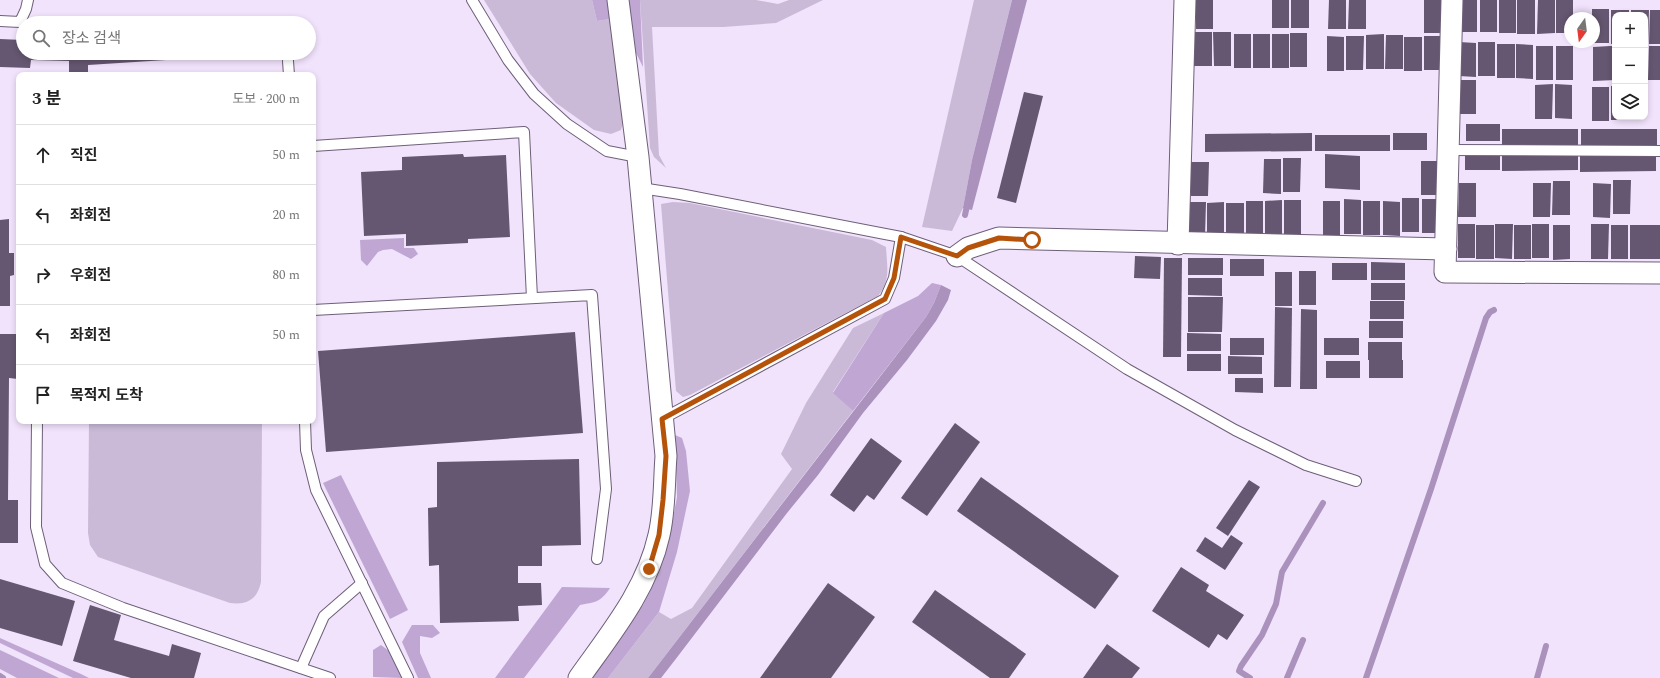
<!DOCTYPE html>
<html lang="ko">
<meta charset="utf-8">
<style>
:root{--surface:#fff;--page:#f2f2f2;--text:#222;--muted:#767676;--line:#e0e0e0}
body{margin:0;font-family:Spectral,"Noto Sans KR",serif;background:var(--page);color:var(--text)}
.controls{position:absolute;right:12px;top:12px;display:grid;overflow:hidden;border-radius:8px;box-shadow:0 2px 6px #0003}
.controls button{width:36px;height:36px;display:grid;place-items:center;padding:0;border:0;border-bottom:1px solid var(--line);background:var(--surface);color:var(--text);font:20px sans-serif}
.compass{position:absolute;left:1564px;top:12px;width:36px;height:36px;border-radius:50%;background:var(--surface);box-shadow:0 2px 6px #0003;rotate:194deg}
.stop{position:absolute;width:12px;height:12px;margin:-9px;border:3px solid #b45309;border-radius:50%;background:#fff}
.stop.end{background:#b45309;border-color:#fff;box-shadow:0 1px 4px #0008}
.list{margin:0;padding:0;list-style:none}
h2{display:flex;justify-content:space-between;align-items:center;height:52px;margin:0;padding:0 16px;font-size:17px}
h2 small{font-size:13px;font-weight:400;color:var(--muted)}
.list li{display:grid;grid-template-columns:26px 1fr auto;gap:12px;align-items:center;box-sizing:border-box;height:60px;padding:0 16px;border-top:1px solid var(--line)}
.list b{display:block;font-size:15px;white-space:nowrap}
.list em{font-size:13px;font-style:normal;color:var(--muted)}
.icon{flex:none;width:22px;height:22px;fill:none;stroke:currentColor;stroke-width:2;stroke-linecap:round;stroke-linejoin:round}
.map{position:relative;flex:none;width:1660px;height:678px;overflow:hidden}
.search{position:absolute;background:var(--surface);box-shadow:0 2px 6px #0003;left:16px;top:16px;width:300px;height:44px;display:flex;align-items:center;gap:10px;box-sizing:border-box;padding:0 14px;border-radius:22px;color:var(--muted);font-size:15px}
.panel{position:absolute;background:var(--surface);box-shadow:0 2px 6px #0003;left:16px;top:72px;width:300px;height:352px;border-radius:8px}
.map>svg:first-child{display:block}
.green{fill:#cabad8}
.forest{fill:#c0a7d3}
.water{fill:#aa92bc}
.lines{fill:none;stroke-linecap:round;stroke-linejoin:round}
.stream{stroke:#aa92bc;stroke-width:6}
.building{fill:#655771}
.service-casing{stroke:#6e5f79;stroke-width:12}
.minor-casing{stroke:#6e5f79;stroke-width:23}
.service{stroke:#fff;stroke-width:10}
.minor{stroke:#fff;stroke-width:21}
.route{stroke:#b45309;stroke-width:5}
</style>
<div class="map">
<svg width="1660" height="678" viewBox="0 0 1660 678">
<rect width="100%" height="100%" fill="#f1e3fc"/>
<g class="green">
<polygon points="484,0 592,0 597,21 610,19 624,120 621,130 611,134 594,130 556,103 530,74"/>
<polygon points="640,0 756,0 778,4 789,0 823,0 776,23 723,27 652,27 659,155 666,168 654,157 650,148"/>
<polygon points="974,0 1012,0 972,160 963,208 952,231 922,227"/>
<path d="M673,202L690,203L872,240L886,247C887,267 891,279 878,296L690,395L683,397L676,391L661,204Z"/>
<polygon points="884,313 833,392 853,411 648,678 608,678 659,612 671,619 692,608 792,469 781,454 806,403 853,328"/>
<path d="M89,421H262L261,582C257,600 247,605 230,603L98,557L90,545L88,533Z"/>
</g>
<g class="forest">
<polygon points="592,0 607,0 610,19 597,21"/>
<polygon points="629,0 640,0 643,67 634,49"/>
<polygon points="404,238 404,248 414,248 418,254 411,259 392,249 383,250 378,252 367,266 361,260 360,240"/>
<polygon points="932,283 941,285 934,303 926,317 853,411 833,393 884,313 918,296"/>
<polygon points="675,435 682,438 686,451 690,491 677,552 659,612 608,678 590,678 643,605 659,573 669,539 677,497"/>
<polygon points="341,475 408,610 390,619 323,483"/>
<path d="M562,587L610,588C600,603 595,602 580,605L524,678H495Z"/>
<polygon points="412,625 433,625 440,633 432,638 420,636 420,653 431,678 418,678 402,642"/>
<polygon points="0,638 81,674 89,678 73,678 0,643"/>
<polygon points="381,645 389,651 402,678 373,677 373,650"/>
<polygon points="0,650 59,678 17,678 0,669"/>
</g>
<g class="water">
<polygon points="1012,0 1027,0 972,210 963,208 972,160"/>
<polygon points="941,285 951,290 948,300 936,321 907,360 863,413 818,475 787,513 675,660 661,678 648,678 926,317 934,303"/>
</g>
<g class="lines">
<g class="stream">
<polyline points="965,215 968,201"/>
<polyline points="0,676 3,678"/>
<polyline points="1250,678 1239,671 1241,666 1262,635 1276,604 1282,572 1323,503"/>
<polyline points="1287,678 1303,640"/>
<polyline points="1366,678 1431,489 1486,318 1490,312 1494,310"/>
<polyline points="1537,678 1546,646"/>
</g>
</g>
<g class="building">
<rect x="1196" y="0" width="17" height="29"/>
<rect x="1272" y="0" width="17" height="28"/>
<rect x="1291" y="0" width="18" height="28"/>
<polygon points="1329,0 1346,0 1346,29 1328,29"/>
<polygon points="1349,0 1366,0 1366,29 1348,29"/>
<rect x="1424" y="0" width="17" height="33"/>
<rect x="1460" y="0" width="17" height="32"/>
<rect x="1480" y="0" width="17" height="32"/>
<rect x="1499" y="0" width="17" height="33"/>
<rect x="1517" y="0" width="18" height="34"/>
<polygon points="1538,0 1555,0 1555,33 1537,34"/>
<polygon points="1556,0 1573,0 1573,18 1570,18 1570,33 1556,33"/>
<polygon points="1592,9 1609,9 1609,43 1594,43 1594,18 1592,18"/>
<polygon points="1611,10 1629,10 1629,15 1615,15 1615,44 1611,44"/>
<polygon points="1631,10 1649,10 1648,44 1645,44 1645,15 1631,15"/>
<polygon points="1650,10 1660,10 1660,44 1649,44"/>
<rect x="1194" y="32" width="18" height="34"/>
<polygon points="1213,32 1231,32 1231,66 1214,66"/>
<rect x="1290" y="33" width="17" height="34"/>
<rect x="1234" y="34" width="17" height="34"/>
<rect x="1253" y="34" width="17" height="34"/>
<rect x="1272" y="34" width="17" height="34"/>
<polygon points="1384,34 1384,69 1366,69 1366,35"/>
<polygon points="1386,35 1403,35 1403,69 1385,69"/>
<polygon points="1327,36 1344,37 1344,71 1327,71"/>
<polygon points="1346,36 1364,36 1363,70 1346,70"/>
<rect x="1424" y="36" width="17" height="34"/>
<rect x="1404" y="37" width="18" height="34"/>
<polygon points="0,39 23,40 23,53 259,53 259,54 88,65 88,75 69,75 69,61 31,60 30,68 0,67"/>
<polygon points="1459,42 1476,43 1476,77 1459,76"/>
<rect x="1478" y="42" width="17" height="34"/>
<rect x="1497" y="44" width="18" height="34"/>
<polygon points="1516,44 1533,45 1533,79 1516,78"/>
<rect x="1536" y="46" width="17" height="34"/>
<rect x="1556" y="46" width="17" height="34"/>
<polygon points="1610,46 1615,46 1615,80 1593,81 1593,47"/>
<rect x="1645" y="46" width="2" height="34"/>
<polygon points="1649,46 1660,46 1660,80 1648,80"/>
<rect x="1458" y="80" width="18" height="34"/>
<polygon points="1553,84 1552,119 1535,119 1535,85"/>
<polygon points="1555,84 1572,85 1572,119 1555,118"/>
<polygon points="1611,86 1615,86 1615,117 1628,117 1628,120 1611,120"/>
<rect x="1592" y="87" width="17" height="34"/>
<polygon points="1024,92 1043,96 1016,203 997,198"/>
<rect x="1466" y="124" width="34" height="17"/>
<rect x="1502" y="129" width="76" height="16"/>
<polygon points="1581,129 1657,129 1657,145 1581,146"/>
<polygon points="1312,133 1312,151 1205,152 1205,134"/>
<rect x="1393" y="133" width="34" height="17"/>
<rect x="1315" y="135" width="75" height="16"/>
<rect x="1465" y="152" width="35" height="18"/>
<polygon points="463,154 464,157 506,155 510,237 468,239 468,243 406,246 406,234 364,236 361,172 402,170 402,157"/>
<polygon points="1325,154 1360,156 1360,190 1325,188"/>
<polygon points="1578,154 1578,170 1502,171 1502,155"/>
<polygon points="1656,155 1656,171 1580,172 1580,156"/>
<polygon points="1283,158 1301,158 1300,192 1283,192"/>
<polygon points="1264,159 1281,159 1281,194 1263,193"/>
<rect x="1421" y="161" width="17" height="34"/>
<polygon points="1191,162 1209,162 1208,196 1191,196"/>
<polygon points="1613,180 1631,180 1630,214 1613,214"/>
<polygon points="1553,181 1570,181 1570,215 1552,215"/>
<polygon points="1459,183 1476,183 1476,217 1458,217"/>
<polygon points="1533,183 1551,183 1550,217 1533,217"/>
<polygon points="1593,183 1611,184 1610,218 1593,217"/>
<rect x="1402" y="198" width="17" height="34"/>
<polygon points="1344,199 1361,200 1361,234 1344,234"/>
<polygon points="1422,199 1440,199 1439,233 1422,233"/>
<polygon points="1282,200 1282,235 1265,235 1265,201"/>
<rect x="1284" y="200" width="17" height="34"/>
<rect x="1246" y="201" width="17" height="34"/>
<rect x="1323" y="201" width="17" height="34"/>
<rect x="1363" y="201" width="17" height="34"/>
<polygon points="1383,201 1400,202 1400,236 1383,235"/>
<polygon points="1188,202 1206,202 1205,236 1188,236"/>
<polygon points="1224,202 1224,237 1207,237 1207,203"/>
<polygon points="1226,203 1244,203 1244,238 1226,237"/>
<polygon points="9,219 9,253 14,253 14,275 10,276 10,306 0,306 0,220"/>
<rect x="1458" y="224" width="17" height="34"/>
<polygon points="1495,224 1513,224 1512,259 1495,258"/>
<rect x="1532" y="224" width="17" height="34"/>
<polygon points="1591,224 1609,224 1608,259 1591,259"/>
<rect x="1476" y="225" width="18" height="34"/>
<rect x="1514" y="225" width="17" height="34"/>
<polygon points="1553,225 1570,225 1570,259 1553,260"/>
<rect x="1611" y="225" width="17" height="34"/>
<rect x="1630" y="225" width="30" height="34"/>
<polygon points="1135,256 1161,257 1160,279 1134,278"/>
<polygon points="1164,258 1182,258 1181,357 1163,357"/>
<rect x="1188" y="258" width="35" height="17"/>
<rect x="1230" y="259" width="34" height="17"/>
<polygon points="1371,262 1405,263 1405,280 1371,280"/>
<rect x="1332" y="263" width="35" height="17"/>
<rect x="1299" y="271" width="17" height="34"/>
<rect x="1275" y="272" width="17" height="34"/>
<polygon points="1188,278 1222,278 1222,296 1188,295"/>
<rect x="1371" y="283" width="34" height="17"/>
<polygon points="1188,297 1223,297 1222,332 1188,332"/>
<rect x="1370" y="301" width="34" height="18"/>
<polygon points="1275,307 1292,308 1291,387 1274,387"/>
<polygon points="1301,309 1317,310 1317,389 1300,389"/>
<rect x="1369" y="321" width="34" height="17"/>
<polygon points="575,332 583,433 326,452 318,351"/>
<polygon points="1187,333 1221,334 1221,351 1187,351"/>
<polygon points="0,334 18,334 18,379 9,378 8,500 18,500 18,543 0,543"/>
<rect x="1230" y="338" width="34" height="17"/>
<rect x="1324" y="338" width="35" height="17"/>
<rect x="1368" y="342" width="34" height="18"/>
<rect x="1187" y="354" width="34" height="17"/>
<polygon points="1228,356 1262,357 1262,374 1228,374"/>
<rect x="1369" y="360" width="34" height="18"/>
<rect x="1326" y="361" width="34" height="17"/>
<polygon points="1235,378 1263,378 1263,393 1235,392"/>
<polygon points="955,423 980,442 927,516 901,498"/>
<polygon points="871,438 902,461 874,500 867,495 854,512 830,495"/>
<polygon points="579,459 581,545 542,546 542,566 518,566 518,583 541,583 542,605 518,606 519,621 440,623 439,565 429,566 428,508 437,507 437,462"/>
<polygon points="981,477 1119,576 1095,609 957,511"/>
<polygon points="1249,480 1260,487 1228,536 1216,528"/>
<polygon points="1231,535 1243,543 1225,570 1196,551 1205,537 1222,548"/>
<polygon points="1181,567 1209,585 1206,591 1244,615 1227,640 1218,634 1209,648 1152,611"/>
<polygon points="0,579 75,601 62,646 0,628"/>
<polygon points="828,583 875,617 831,678 760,678"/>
<polygon points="935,590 1026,654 1009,678 990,678 912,622"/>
<polygon points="90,605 121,615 114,640 169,656 172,644 201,653 194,678 131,678 73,661"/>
<polygon points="1107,644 1140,668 1132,678 1083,678"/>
</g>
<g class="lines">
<defs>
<g id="service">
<polyline points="472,0 508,60 534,94 567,124 607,151 638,157"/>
<polyline points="0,21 20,22 26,9 28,0"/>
<polyline points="288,61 289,75"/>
<polyline points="313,146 524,132 532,298"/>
<polyline points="1448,150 1660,151"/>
<polyline points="641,188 680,194 880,233 901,237 957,256 1127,369 1235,430 1306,465 1356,481"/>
<polyline points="313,310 592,295 606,489 597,559"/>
<polyline points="662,419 885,299 894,278 901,237"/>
<polyline points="37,421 36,527 45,564 62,583 123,608 330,678"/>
<polyline points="305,421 306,450 316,490 408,678"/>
<polyline points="301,668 324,616 362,583"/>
</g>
<g id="minor">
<polyline points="1452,0 1445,272 1660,273"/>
<polyline points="1178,244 1185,0"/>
<polyline points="957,256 968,248 999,238 1446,249"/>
<path d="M579,678C610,634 647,590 659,535C665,510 664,482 666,456L638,157L618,0"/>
</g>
</defs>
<use href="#service" class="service-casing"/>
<use href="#minor" class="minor-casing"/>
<use href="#service" class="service"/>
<use href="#minor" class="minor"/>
</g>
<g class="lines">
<polyline class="route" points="649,569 659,535 663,500 666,456 662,419 885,299 894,278 901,237 957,256 968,248 999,238 1032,240"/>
</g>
</svg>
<div class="controls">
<button>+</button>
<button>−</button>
<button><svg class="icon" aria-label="layers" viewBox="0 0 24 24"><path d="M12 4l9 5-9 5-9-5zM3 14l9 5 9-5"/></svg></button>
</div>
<svg class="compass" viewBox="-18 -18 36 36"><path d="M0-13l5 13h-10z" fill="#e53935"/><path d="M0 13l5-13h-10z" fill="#767676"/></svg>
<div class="stop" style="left:1032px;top:240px"></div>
<div class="stop end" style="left:649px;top:569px"></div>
<div class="search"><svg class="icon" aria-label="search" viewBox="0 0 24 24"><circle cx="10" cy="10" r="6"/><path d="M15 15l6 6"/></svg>장소 검색</div>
<section class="panel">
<h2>3 분<small>도보 · 200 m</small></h2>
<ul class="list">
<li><svg class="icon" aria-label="ahead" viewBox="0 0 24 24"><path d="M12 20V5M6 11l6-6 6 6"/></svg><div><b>직진</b></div><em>50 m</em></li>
<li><svg class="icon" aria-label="left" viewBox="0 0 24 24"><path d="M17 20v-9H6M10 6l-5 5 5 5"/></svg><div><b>좌회전</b></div><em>20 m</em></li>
<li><svg class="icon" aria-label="right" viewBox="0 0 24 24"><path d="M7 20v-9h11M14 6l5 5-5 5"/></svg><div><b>우회전</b></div><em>80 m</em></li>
<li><svg class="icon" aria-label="left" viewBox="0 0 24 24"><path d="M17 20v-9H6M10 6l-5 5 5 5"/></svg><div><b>좌회전</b></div><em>50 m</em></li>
<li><svg class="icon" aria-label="arrive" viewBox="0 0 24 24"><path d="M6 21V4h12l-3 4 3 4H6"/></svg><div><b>목적지 도착</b></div></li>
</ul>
</section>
</div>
